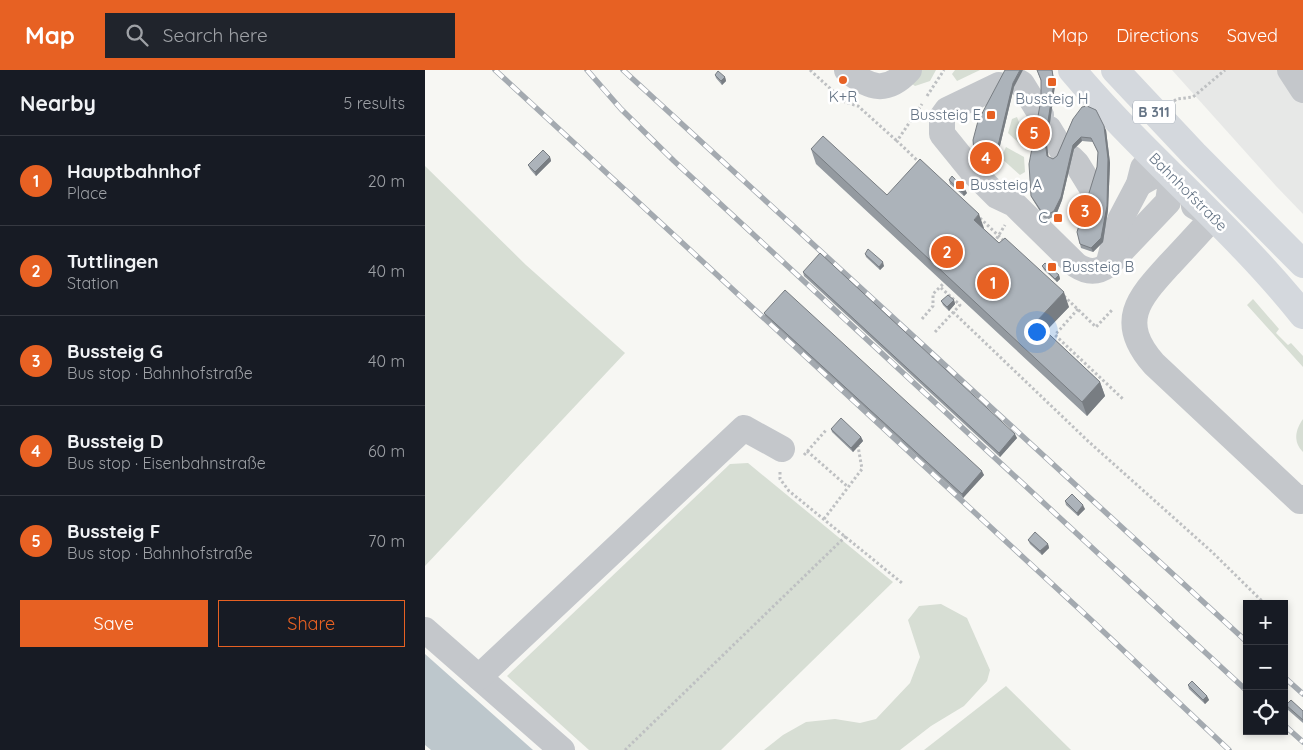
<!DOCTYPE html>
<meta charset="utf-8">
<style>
:root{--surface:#171b24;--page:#20242c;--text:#f1f3f6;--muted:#9ea1a6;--line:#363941;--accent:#e76123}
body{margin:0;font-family:Quicksand,sans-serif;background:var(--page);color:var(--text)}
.controls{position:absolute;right:15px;bottom:15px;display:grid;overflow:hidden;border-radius:0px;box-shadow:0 2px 8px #0003}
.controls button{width:45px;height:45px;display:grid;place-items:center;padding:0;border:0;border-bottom:1px solid var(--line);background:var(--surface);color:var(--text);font:25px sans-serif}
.you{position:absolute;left:611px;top:261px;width:18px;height:18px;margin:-12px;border:4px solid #fff;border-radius:50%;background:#1a73e8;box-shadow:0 0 0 8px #1a73e833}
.badge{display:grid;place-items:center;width:32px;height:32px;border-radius:50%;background:var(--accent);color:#fff;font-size:16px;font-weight:700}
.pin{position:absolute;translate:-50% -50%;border:2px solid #fff;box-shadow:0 1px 5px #0006}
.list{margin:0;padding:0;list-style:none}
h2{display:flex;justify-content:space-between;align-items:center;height:65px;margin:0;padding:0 20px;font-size:21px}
h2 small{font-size:16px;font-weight:400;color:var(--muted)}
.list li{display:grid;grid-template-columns:32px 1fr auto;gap:15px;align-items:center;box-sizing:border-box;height:90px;padding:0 20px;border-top:1px solid var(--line)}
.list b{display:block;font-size:19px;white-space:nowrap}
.list p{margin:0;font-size:16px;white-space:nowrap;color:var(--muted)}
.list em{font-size:16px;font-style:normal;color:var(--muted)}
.actions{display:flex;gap:10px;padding:15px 20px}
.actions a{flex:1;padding:11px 0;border:1px solid var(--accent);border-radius:0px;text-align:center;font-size:18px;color:var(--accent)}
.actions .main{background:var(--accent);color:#fff}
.icon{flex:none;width:28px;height:28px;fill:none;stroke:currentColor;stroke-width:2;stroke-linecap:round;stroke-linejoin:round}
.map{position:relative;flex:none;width:878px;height:680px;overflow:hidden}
header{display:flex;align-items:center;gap:30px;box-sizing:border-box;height:70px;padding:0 25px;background:var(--accent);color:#fff}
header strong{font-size:24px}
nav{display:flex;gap:28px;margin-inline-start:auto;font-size:18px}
.search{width:350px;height:45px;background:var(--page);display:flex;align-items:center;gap:12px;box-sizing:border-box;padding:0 18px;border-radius:0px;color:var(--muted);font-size:19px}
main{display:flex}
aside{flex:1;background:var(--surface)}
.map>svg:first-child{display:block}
.built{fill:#e7e8e7}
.green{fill:#d7ded4}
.water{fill:#bdc7cc}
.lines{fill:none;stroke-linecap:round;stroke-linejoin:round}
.path{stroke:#bec0c2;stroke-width:3;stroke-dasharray:2.5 2.5;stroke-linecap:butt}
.minor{stroke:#c4c7cb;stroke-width:26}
.major{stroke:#d4d8dd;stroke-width:28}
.rail-casing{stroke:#a4aab0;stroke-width:5.5}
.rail{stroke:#fff;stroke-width:4;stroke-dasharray:11;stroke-linecap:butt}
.wall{fill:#949aa0}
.shaded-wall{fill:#787d82}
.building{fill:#acb3ba;stroke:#787d82}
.poi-dot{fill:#e76123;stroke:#fff;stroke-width:2}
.labels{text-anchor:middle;stroke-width:5;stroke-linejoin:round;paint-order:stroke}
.shield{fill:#fff;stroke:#939eaa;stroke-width:1}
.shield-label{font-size:14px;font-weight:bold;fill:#657485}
.poi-label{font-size:15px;fill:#657485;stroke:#fff}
.street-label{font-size:15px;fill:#657485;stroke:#fff}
</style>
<header>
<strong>Map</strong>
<div class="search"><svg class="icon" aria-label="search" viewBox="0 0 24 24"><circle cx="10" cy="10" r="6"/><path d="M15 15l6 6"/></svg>Search here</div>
<nav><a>Map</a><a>Directions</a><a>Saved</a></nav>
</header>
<main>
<aside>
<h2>Nearby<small>5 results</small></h2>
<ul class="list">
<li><span class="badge">1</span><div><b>Hauptbahnhof</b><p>Place</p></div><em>20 m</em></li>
<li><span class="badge">2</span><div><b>Tuttlingen</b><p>Station</p></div><em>40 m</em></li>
<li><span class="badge">3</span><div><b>Bussteig G</b><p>Bus stop · Bahnhofstraße</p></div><em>40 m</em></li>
<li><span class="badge">4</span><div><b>Bussteig D</b><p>Bus stop · Eisenbahnstraße</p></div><em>60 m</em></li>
<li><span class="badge">5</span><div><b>Bussteig F</b><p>Bus stop · Bahnhofstraße</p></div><em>70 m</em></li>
</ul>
<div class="actions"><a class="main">Save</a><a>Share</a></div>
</aside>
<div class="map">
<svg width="878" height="680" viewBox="0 0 878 680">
<rect width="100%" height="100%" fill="#f7f7f3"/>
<polygon class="built" points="747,0 878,0 878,144 851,116"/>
<g class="green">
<polygon points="492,0 511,0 505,11 490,16 483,11"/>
<polygon points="530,0 555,0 532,11 527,4"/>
<polygon points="592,47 602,73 598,77 583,63 587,49"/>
<polygon points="581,77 599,87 600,102 595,105 576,88"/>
<polygon points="0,96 101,195 200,283 0,496"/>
<polygon points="828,229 854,259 851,263 863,275 866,273 878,286 878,297 822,235"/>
<path d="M878,349V382C868,372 870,360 878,349Z"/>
<polygon points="323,393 468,512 296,680 164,680 82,606 305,394"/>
<polygon points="516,534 542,548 565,600 562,611 539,636 506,656 475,680 339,680 358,665 381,652 410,649 435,653 451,649 485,613 495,587 483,550 494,536"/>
<polygon points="581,616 646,680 499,680"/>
</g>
<polygon class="water" points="0,584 108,680 6,680 0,675"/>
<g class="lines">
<g class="path">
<polyline points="385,0 420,32 433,36 472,71"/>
<polyline points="502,26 519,0"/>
<polyline points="749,31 752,29 768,27 800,0"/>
<polyline points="495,93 472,71 497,34"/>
<polyline points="555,148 579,171"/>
<polyline points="569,173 580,155"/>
<polyline points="639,226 671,257 688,239"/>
<polyline points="653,239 630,265 699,330"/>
<polyline points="528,242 664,372 786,481 840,534"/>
<polyline points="497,249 508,236 508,224 515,217"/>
<polyline points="510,262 535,235 515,217 518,214"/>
<polyline points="382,381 423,417"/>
<polyline points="379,385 402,359"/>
<polyline points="355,402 355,409 364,421 477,513"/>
<polyline points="399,449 437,399 433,376"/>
<polyline points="200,680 421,466"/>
</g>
<g class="minor">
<path d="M422,0C445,19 462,24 484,0"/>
<polyline points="865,0 878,20"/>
<polyline points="592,11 597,14 616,45"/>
<path d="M574,15L522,40L517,47V64L547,101L572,126L589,134L651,195C663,203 672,203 683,195L743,132L747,105H730L714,114"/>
<polyline points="624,59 638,82"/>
<polyline points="646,88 652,94 668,120"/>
<path d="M769,136L788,147C774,163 759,179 744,195C713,229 692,252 729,294L875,431L878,428"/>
<polyline points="684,192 695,150 714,114 718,98"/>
<polyline points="0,560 137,680"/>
<polyline points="54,607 319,358 357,379"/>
</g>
<g class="major">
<path d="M647,0C719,86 808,157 878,245"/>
<polyline points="690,0 769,84 878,194"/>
</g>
<defs>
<g id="rail">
<polyline points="70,0 664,548 804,680"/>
<polyline points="162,0 196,39 249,91 822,621"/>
<polyline points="198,0 822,572"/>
<polyline points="859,607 878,624"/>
<polyline points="859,655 878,672"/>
</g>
</defs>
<use href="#rail" class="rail-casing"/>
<use href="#rail" class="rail"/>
</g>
<g class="wall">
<polygon points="612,0 627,0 630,15 622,75 623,87 628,89 632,86 648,49 681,60 685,93 683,140 678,172 668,182 656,178 655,174 672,97 673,83 668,72 657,71 649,79 637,130 631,145 624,149 619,148 608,130 606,126 616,30 616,11"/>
<polygon points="290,5 300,7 301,11 297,15 291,8"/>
<polygon points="589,17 573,84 566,92 561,94 556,92 551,86 549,82"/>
<polygon points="386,79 462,125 559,158 559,159 644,237 621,261 675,312 680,326 662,346 391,94"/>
<polygon points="125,87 126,91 111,106 105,99 103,95"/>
<polygon points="524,110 542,123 539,126 525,114"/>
<polygon points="440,184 459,196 455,200 441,187"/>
<polygon points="617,196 634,205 635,209 632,212 619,200"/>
<polygon points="378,202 592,368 575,387 379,206"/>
<polygon points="529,230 530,234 524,241 518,235 516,231"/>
<polygon points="339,243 559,405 538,428 340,246"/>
<polygon points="406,359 436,367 438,371 428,382 407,362"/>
<polygon points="640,431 660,439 653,446 641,435"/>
<polygon points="603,470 623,474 624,478 617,485 605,474"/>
<polygon points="763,615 782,626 784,630 780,634 764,619"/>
<polygon points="861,635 878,641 878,653 862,639"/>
</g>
<g class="shaded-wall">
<polygon points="595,0 598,0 589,17 573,84 566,92 565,89 588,13"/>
<polygon points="627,0 630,15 622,75 624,90 622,86 620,71"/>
<polygon points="300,7 301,11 297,15 296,11"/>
<polygon points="679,56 681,60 685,93 683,140 678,172 668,182 666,178"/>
<polygon points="656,67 657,71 649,79 637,130 631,145 629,141 648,75"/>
<polygon points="125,87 126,91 111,106 110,102"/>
<polygon points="540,119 542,123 539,126 537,122"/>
<polygon points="554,144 559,158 554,164 549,150"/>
<polygon points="458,192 459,196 455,200 454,197"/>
<polygon points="634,205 635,209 632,212 630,209"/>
<polygon points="639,222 644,237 616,266 611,252"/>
<polygon points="529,230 530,234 524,241 522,237"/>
<polygon points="675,312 680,326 662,346 657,332"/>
<polygon points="590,364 592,368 575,387 574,383"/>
<polygon points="436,367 438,371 428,382 426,378"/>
<polygon points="557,401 559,405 538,428 537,424"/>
<polygon points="658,435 660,439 653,446 652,443"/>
<polygon points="623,474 624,478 617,485 615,481"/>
<polygon points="782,626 784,630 780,634 778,630"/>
</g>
<g class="building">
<polygon points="580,0 595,0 588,13 572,80 565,89 559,90 554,88 549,82 548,70 553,51"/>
<polygon points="612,0 627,0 629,12 620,71 622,86 628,89 632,86 648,49 657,37 662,36 671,40 679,56 683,89 682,136 676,168 666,178 655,174 652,162 672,97 673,82 666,68 656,67 648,75 636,127 629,141 622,145 618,144 606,126 604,94 616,30 616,10"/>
<polygon points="293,1 300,7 296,11 290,5"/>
<polygon points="398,66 462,125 495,89 554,144 549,150 574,173 580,168 639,222 611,252 675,312 657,332 386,79"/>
<polygon points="118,80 125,87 110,102 103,95"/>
<polygon points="527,106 540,119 537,122 524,110"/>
<polygon points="443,179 458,192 454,197 440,184"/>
<polygon points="395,183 590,364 574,383 378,202"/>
<polygon points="620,193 634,205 630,209 617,196"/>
<polygon points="360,220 557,401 537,424 339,243"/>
<polygon points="523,225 529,230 522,237 516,231"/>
<polygon points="416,348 436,367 426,378 406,359"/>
<polygon points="647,424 658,435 652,443 640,431"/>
<polygon points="610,462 623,474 615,481 603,470"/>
<polygon points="767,611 782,626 778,630 763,615"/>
<polygon points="866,630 878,641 878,650 861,635"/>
</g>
<g class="poi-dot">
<circle cx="418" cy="10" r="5"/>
<rect x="622" y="7" width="10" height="10" rx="2.5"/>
<rect x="561" y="40" width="10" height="10" rx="2.5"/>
<rect x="530" y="110" width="10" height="10" rx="2.5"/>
<rect x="628" y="143" width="10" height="10" rx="2.5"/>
<rect x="622" y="192" width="10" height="10" rx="2.5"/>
</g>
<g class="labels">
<rect class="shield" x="708" y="30.5" width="42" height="23" rx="4"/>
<g class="shield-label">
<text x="729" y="47">B 311</text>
</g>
<g class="poi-label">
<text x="418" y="32">K+R</text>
<text x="627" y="34">Bussteig H</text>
<text x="556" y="50" text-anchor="end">Bussteig E</text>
<text x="545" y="120" text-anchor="start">Bussteig A</text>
<text x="623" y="153" text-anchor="end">C</text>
<text x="637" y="202" text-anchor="start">Bussteig B</text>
</g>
<g class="street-label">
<text transform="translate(763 122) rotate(45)" y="5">Bahnhofstraße</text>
</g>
</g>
</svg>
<div class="controls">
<button>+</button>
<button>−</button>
<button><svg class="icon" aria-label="locate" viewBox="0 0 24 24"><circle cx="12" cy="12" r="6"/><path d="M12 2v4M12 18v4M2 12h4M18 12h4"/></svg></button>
</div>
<div class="you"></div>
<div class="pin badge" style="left:568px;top:213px">1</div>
<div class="pin badge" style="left:522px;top:182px">2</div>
<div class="pin badge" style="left:660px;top:141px">3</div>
<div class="pin badge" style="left:561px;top:88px">4</div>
<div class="pin badge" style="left:609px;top:63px">5</div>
</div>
</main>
